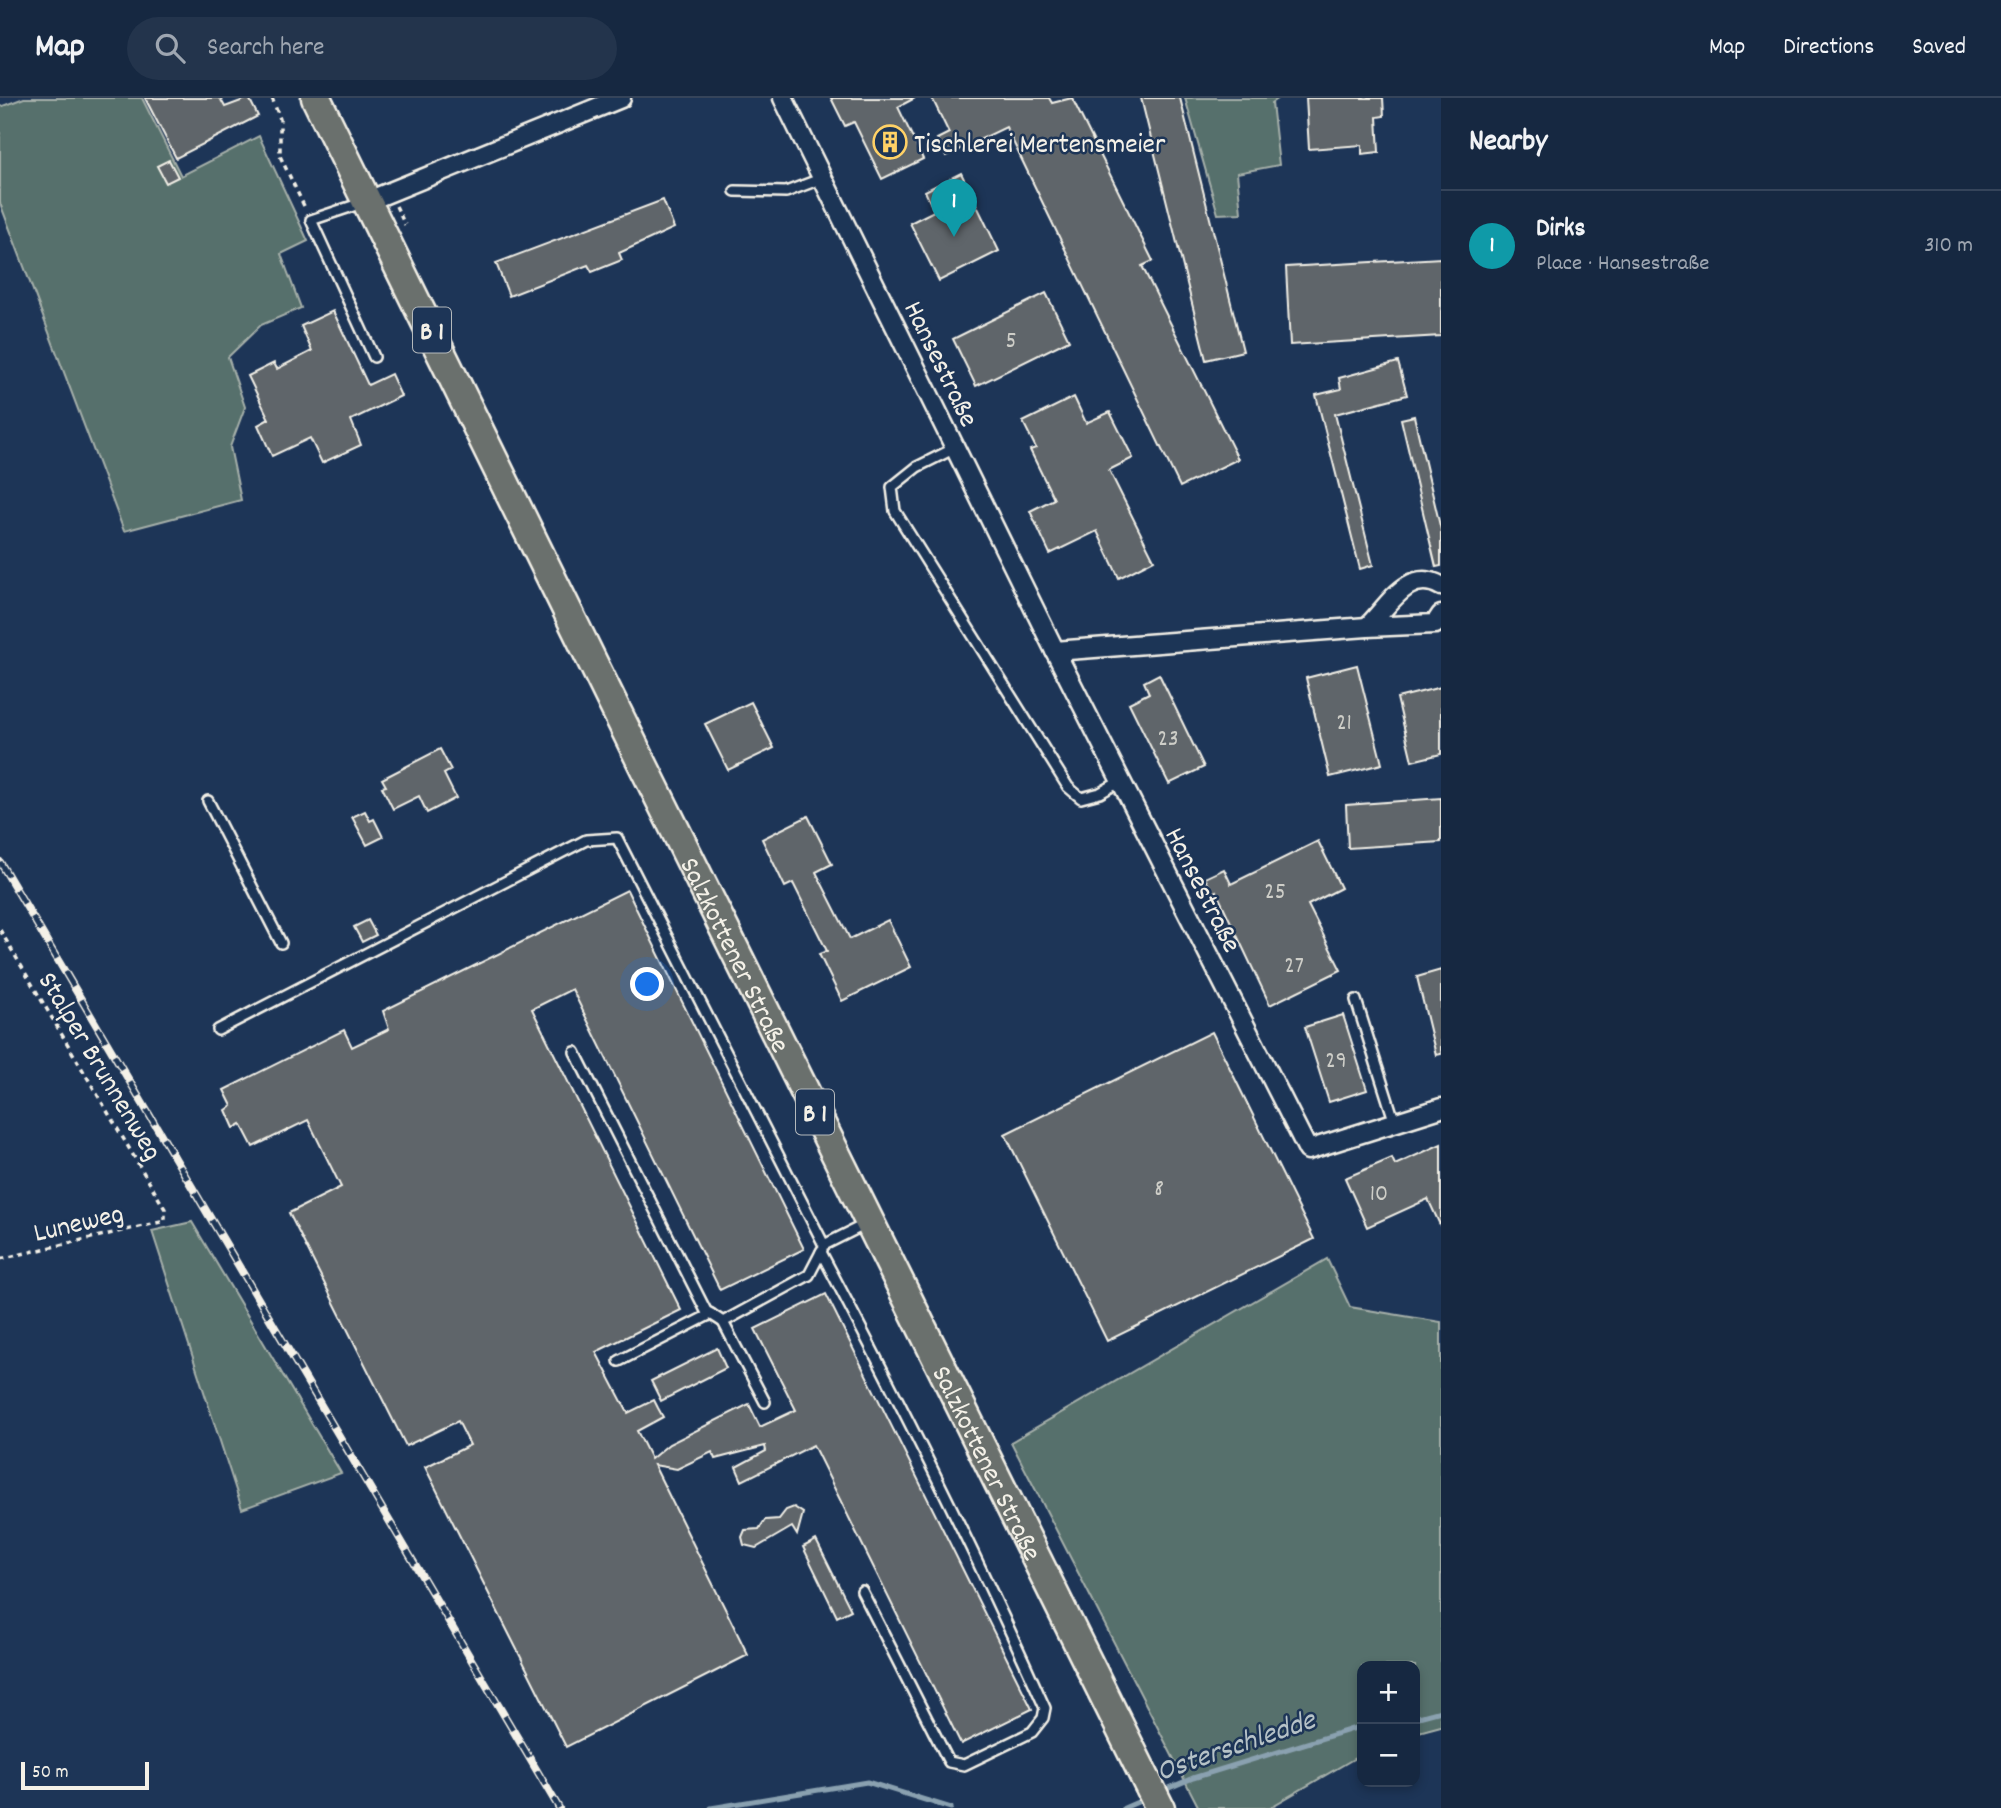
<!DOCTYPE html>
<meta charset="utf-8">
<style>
:root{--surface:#162841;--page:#23344c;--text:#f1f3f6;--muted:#9ea6b1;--line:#35445a;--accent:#8c9099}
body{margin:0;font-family:Dekko,sans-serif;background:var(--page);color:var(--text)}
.controls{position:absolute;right:21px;bottom:21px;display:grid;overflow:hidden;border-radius:14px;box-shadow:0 4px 10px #0003}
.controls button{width:63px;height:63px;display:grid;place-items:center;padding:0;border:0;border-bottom:2px solid var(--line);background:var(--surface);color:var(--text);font:35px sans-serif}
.scale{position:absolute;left:21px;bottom:18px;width:128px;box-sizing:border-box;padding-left:7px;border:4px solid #f4f1e8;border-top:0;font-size:19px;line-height:24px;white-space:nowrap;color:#f4f1e8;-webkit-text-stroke:5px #1d3557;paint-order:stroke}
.you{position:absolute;left:648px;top:887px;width:24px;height:24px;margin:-18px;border:5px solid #fff;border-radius:50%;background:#1a73e8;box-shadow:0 0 0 10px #1a73e833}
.badge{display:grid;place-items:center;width:46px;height:46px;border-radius:50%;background:var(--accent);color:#fff;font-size:23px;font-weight:700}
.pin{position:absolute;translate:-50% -58px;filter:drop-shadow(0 2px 4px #0008)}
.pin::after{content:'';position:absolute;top:37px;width:24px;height:21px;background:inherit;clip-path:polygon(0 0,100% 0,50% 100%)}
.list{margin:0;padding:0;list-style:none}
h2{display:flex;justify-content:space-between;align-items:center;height:91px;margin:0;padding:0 28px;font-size:30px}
h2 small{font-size:23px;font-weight:400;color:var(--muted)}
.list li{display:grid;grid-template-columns:46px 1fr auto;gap:21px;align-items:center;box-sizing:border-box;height:112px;padding:0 28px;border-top:2px solid var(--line)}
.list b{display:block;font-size:26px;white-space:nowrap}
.list p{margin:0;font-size:23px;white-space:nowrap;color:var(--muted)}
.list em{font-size:23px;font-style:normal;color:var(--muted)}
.icon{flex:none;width:38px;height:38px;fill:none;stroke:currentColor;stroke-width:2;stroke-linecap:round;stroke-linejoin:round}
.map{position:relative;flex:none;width:1441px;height:1710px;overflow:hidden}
header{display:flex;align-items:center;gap:42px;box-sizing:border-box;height:98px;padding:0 35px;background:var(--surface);border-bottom:2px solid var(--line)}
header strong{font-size:33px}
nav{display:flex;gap:38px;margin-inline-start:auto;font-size:24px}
.search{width:490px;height:63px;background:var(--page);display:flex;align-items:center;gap:18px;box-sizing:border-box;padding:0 24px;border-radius:38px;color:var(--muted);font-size:26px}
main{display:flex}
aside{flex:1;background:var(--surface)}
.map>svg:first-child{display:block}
.green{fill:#57706c;stroke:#a6b0aa;stroke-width:2}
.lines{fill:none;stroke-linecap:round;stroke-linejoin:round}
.stream{stroke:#8aa1b0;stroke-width:5}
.building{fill:#5e656a;stroke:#f4f1e8;stroke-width:2}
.lane-casing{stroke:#f4f1e8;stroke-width:14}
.street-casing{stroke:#f4f1e8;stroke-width:23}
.primary-casing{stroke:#f4f1e8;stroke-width:33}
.path{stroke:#f4f1e8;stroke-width:3.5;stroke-dasharray:5 5;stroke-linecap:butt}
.lane{stroke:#1d3557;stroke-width:9}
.street{stroke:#1d3557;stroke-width:18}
.primary{stroke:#6b706d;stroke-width:28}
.rail-casing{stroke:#f4f1e8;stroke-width:8}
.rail{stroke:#1d3557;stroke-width:5;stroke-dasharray:16;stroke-linecap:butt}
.labels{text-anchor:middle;stroke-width:5;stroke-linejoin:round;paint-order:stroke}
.number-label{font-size:24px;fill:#cecec8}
.shield{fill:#1d3557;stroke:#b4b9bc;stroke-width:2}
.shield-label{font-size:26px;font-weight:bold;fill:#f4f1e8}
.poi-label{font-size:28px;fill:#f4f1e8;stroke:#1d3557;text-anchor:start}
.street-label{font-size:28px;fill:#f4f1e8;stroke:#1d3557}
.water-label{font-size:30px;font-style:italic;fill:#b6c2c7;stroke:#1d3557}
</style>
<header>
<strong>Map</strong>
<div class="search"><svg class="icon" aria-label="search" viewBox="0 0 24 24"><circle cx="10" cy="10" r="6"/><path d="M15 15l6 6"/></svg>Search here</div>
<nav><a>Map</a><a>Directions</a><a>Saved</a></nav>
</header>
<main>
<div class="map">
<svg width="1441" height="1710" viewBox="0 0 1441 1710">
<rect width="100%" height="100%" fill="#1d3557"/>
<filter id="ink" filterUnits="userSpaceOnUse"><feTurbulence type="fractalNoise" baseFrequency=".0143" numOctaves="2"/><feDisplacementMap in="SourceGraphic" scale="14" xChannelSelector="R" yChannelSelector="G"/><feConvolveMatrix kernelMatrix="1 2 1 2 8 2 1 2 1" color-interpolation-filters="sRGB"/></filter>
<g filter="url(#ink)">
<g class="green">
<polygon points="24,0 142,0 181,78 259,38 308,143 281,156 301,210 261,227 228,259 245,309 230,349 241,402 124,433 0,105 0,9"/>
<polygon points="1185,0 1279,0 1272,5 1279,67 1237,75 1241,115 1218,116"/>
<polygon points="192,1124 341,1375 242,1411 152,1133"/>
<polygon points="1327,1161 1350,1209 1441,1224 1441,1628 1415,1635 1415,1568 1362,1568 1362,1656 1269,1710 1199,1710 1011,1344"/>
</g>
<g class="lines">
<g class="stream">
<polyline points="1415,1620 1441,1613"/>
<polyline points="1162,1693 1193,1680 1362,1628"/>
<polyline points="711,1710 867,1684 951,1710"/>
<polyline points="1124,1710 1147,1700"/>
</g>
</g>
<g class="building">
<polygon points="145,0 220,0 225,9 249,0 258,18 176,60"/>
<polygon points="831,0 915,0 898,9 923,61 882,81 854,24 845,28"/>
<polygon points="932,0 1049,0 1052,5 1072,0 1153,163 1142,168 1238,361 1180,389 1006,29 946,58 937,41 949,35"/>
<polygon points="1141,0 1180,0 1243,253 1206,262"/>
<polygon points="1306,0 1383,0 1384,18 1377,19 1379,54 1362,56 1362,47 1309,51"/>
<polygon points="169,62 178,79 166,85 157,68"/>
<polygon points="961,75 999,153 939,183 910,125 934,113 925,93"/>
<polygon points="663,102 674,130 619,155 622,162 592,174 588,167 509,198 496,165"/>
<polygon points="1441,160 1441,238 1290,247 1286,169"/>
<polygon points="1046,195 1069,242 976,288 953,241"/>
<polygon points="333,213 368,287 391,276 401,298 351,322 361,347 322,365 310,340 272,358 258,327 269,321 248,278 274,265 277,271 312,253 301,228"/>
<polygon points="1398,264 1407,297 1335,316 1373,467 1360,471 1316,297 1341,291 1339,280"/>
<polygon points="1074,299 1086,325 1110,314 1133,360 1109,372 1154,462 1119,480 1097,433 1050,456 1030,413 1054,401 1030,352 1036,350 1023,324"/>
<polygon points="1414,318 1441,432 1441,468 1436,469 1401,321"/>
<polygon points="1357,567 1382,666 1330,679 1306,580"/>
<polygon points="1159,576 1204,669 1169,686 1129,605 1149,595 1144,584"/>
<polygon points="1441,589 1441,656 1412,663 1397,600"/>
<polygon points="751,604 774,650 728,672 705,626"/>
<polygon points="440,651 451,672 444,676 456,700 427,715 419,698 393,711 382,689 386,688 382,681"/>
<polygon points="1441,700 1441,744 1348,750 1346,707"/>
<polygon points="365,713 370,723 374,721 383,739 367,747 352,719"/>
<polygon points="808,718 832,766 816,774 850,841 888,822 911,869 842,903 819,856 827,853 793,785 785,789 762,741"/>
<polygon points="1318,743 1341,790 1308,807 1341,872 1270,907 1216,793 1213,795 1205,780 1224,771 1231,786"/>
<polygon points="627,792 804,1151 720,1192 572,891 532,911 681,1212 596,1254 628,1315 654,1302 658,1310 663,1319 637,1333 651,1361 669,1346 749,1306 760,1329 796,1312 755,1231 826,1196 1032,1611 961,1646 813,1347 742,1383 736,1369 766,1353 765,1348 715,1361 712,1354 677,1371 654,1367 748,1557 566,1649 425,1369 470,1347 458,1323 406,1348 289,1115 341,1089 308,1022 253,1049 241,1026 234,1030 226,1012 232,1008 224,992 344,932 352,949 389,931 383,913"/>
<polygon points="368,822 376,837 362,844 354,829"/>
<polygon points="1441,872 1441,956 1436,957 1417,879"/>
<polygon points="1343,917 1367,992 1329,1004 1305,929"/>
<polygon points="1212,934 1314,1141 1107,1243 1005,1036"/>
<polygon points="1441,1046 1441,1129 1428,1101 1367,1129 1345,1080 1392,1060 1395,1067"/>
<polygon points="717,1250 726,1270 661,1303 651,1283"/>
<polygon points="794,1409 803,1415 797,1437 792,1429 756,1450 744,1447 742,1439 745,1432 759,1431 765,1422 779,1421 786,1412"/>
<polygon points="816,1442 851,1512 837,1519 803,1449"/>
</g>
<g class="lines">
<defs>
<g id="lane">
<polyline points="735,93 786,94 823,80"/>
<polyline points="362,105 311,122 374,259"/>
<polyline points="955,350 917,369 892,389 895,413 1068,689 1081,700 1100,695 1121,683"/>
<polyline points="208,703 281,845"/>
<polyline points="1356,902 1395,1025"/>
<polyline points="218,932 586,742 617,740 824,1147 868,1125"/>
<polyline points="575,954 706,1213 723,1224 809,1177 822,1152"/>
<path d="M821,1154C900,1303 976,1455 1045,1610L1043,1620L1032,1634L964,1667L949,1664L862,1493"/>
<polyline points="723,1224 765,1304"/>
<polyline points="619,1263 711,1216"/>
</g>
<g id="street">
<polyline points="783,0 1055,553 1308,1052 1441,1010"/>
<polyline points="368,103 621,0"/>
<path d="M1367,529C1389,508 1408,469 1441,488"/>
<polyline points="1055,553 1367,529 1435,526 1441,517"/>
</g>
<g id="primary">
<path id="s1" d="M316,0L644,669L1160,1710"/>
</g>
</defs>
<use href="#lane" class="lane-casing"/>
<use href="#street" class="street-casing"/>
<use href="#primary" class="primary-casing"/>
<g class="path">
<polyline points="272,0 280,21 280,58 305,110"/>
<polyline points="396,108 405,127"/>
<polyline points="0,832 165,1111 165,1123 0,1161"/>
</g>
<use href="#lane" class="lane"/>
<use href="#street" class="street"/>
<use href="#primary" class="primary"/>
<defs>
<polyline id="rail" points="0,764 559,1710"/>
</defs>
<use href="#rail" class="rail-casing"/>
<use href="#rail" class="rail"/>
</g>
</g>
<defs>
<symbol id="building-ring" viewBox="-11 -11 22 22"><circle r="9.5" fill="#1d3557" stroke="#ffd166" stroke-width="1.5"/><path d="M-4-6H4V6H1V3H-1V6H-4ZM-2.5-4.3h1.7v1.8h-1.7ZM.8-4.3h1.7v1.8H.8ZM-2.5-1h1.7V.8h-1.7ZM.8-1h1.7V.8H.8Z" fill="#ffd166"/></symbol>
</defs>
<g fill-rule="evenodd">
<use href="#building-ring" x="871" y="25" width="38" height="38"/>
</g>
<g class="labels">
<g class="number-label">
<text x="1011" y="249">5</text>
<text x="1344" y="631">21</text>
<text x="1168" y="647">23</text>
<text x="1275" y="800">25</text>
<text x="1294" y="874">27</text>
<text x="1336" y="969">29</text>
<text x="1159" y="1097">8</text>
<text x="1379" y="1102">10</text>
</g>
<g class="shield">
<rect x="413" y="209.5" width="38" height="45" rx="5"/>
<rect x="796" y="991.5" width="38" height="45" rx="5"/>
</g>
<g class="shield-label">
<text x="432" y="241">B 1</text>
<text x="815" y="1023">B 1</text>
</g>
<g class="poi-label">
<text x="914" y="54">Tischlerei Mertensmeier</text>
</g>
<g class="street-label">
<text transform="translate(943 265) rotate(64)" y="10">Hansestraße</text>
<text transform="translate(1205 791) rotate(63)" y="10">Hansestraße</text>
<text dy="10" stroke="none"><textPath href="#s1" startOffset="954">Salzkottener Straße</textPath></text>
<text transform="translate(102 967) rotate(59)" y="10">Stalper Brunnenweg</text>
<text transform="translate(78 1123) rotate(-13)" y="10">Luneweg</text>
<text dy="10" stroke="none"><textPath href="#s1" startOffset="1521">Salzkottener Straße</textPath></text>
</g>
<g class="water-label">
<text transform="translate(1235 1646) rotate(-19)" y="10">Osterschledde</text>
</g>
</g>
</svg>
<div class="controls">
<button>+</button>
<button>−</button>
</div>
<div class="scale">50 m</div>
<div class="you"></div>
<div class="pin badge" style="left:954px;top:139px;background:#0f9aa8">1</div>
</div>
<aside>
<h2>Nearby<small></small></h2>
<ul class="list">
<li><span class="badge" style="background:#0f9aa8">1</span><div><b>Dirks</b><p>Place · Hansestraße</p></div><em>310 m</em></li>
</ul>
</aside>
</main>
